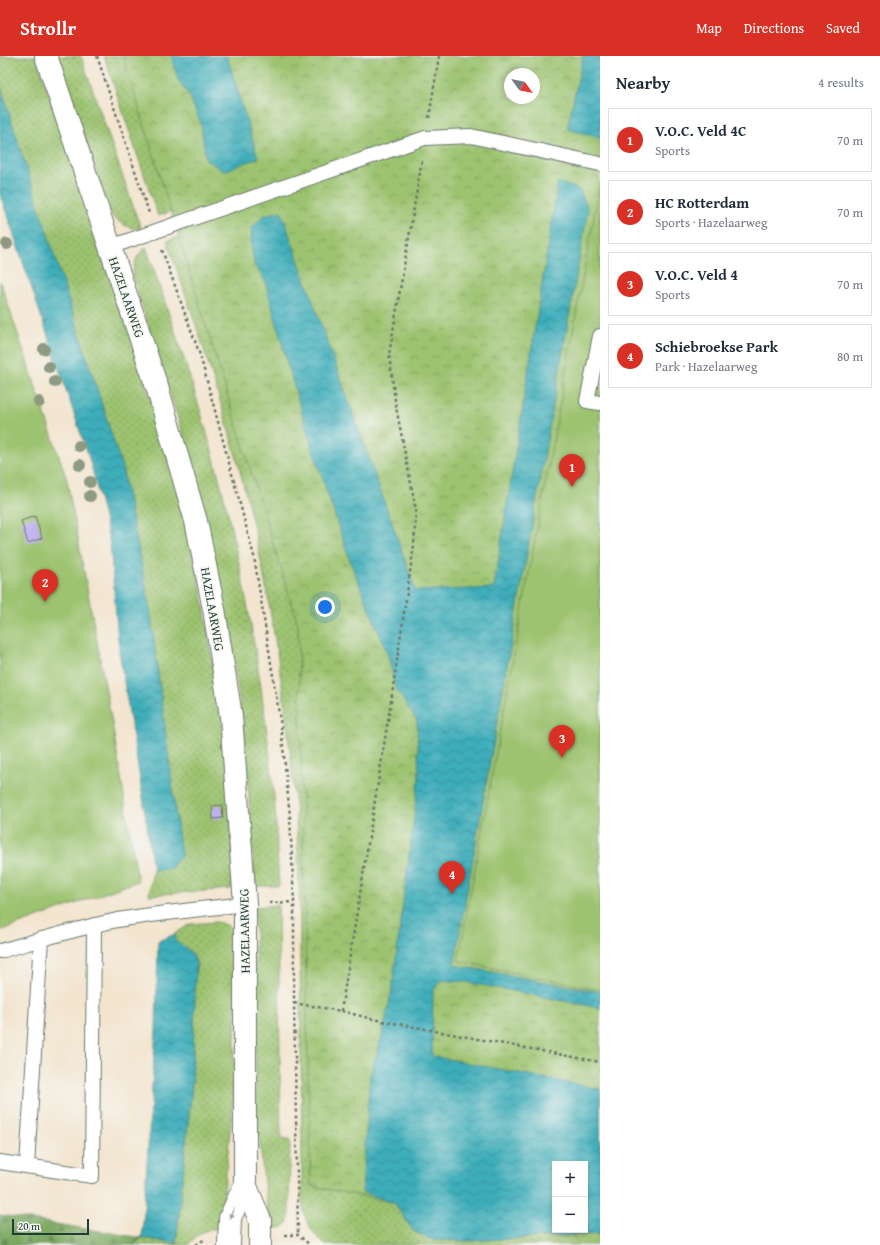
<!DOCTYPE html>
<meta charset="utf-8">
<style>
:root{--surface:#fff;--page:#f2f2f3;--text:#1f2937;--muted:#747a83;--line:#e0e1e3;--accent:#d93025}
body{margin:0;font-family:"Gentium Book Plus",serif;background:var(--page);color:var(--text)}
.controls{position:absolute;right:12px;bottom:12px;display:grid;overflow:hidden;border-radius:0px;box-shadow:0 2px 6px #0003}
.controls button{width:36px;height:36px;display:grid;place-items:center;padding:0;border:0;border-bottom:1px solid var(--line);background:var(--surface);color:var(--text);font:20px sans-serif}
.compass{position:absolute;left:504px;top:12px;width:36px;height:36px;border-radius:50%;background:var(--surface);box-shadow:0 2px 6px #0003;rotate:123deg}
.scale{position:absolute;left:12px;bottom:10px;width:77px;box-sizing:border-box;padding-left:4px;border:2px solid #1f3d34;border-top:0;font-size:11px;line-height:14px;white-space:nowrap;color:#1f3d34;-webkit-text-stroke:3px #f6f6f2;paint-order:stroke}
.you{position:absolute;left:325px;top:551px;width:14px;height:14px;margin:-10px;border:3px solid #fff;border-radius:50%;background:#1a73e8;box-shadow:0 0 0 6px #1a73e833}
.badge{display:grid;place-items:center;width:26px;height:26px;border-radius:50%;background:var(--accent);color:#fff;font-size:13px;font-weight:700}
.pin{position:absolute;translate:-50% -33px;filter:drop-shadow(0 1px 2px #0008)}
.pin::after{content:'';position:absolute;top:21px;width:14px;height:12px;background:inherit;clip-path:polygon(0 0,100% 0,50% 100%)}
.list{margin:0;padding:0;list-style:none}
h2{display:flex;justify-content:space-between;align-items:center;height:52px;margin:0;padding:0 16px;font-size:17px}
h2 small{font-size:13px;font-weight:400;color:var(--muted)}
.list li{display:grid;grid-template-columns:26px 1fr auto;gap:12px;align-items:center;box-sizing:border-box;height:64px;margin:0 8px 8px;padding:0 8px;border:1px solid var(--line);border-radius:0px}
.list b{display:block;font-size:15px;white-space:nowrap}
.list p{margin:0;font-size:13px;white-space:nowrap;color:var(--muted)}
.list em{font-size:13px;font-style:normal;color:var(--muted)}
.map{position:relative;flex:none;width:600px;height:1189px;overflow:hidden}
header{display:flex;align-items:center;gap:24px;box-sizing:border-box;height:56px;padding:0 20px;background:var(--accent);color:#fff}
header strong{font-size:19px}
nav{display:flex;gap:22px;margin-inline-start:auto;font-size:14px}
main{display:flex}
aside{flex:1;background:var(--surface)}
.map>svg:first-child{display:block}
.grass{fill:url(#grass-dots);stroke:#5e8052}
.forest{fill:url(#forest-firs);stroke:#4e734b}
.park{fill:url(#park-crowns);stroke:#5e8052;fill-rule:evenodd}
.pitch{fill:#9cc36f;stroke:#5e8052}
.water{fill:url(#water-waves);stroke:#2e7577;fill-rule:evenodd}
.building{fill:#bcacf2}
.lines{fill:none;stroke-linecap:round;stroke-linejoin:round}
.lane-casing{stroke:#69776a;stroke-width:16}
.street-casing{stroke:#69776a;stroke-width:24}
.path{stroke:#69776a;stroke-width:2.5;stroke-dasharray:3 3;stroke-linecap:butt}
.lane{stroke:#fff;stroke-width:14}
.street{stroke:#fff;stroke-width:22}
.tree{fill:#8f9a82}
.oneway{fill:#8f9e9a}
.labels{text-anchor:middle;stroke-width:3.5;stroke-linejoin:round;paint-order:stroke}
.street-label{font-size:13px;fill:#1f3d34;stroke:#f6f6f2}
</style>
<header>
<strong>Strollr</strong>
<nav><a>Map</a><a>Directions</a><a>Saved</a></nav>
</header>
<main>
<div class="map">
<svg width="600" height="1189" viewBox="0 0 600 1189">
<defs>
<pattern id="grass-dots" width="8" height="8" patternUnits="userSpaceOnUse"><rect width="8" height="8" fill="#9cc36f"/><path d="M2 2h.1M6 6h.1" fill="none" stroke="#7fa05c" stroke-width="1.8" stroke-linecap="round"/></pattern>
<pattern id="forest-firs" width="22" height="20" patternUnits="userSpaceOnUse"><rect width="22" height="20" fill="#7da962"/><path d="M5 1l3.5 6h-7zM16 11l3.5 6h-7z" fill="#668b52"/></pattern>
<pattern id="park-crowns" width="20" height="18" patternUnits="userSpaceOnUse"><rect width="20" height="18" fill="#9cc36f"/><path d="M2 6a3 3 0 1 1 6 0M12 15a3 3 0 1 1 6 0" fill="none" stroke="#7fa05c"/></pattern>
<pattern id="water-waves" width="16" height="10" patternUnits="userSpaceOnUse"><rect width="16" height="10" fill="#3eadba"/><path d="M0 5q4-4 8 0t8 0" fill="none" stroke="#338e98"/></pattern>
</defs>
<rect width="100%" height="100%" fill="#f6f6f2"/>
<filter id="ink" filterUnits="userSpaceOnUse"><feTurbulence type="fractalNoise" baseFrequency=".025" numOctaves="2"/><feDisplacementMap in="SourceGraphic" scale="8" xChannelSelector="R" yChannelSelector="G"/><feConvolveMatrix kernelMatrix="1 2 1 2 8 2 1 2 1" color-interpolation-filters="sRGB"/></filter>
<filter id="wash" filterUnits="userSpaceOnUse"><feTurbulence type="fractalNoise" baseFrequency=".012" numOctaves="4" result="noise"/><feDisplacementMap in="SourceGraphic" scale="16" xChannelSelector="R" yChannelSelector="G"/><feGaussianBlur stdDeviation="0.9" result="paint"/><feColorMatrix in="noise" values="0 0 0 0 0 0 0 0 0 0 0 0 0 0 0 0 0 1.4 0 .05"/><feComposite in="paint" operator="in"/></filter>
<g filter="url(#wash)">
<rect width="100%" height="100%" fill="#f3e4ce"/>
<g class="grass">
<polygon points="0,0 36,0 168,396 202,537 225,687 235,823 231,833 149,839 153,814 171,812 150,552 0,29"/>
<path d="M57,0H81L141,173C129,173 119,167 111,159Z"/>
<polygon points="104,0 171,0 229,136 158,160"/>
<path d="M245,158L265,225L362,1136L395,1147L413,1175L433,1184L468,1185L600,1178V1189H325C310,1175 305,1166 302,1146C302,1067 301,989 300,910C300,848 299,785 293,724C285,642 273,561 256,481C234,380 201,282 167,185Z"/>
<path d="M146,191C173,270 201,349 221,430C247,532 264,636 274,741C277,771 277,800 279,830H255L245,684L237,627L219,523L191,403L133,222C133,208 136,200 146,191Z"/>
<path d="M278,849L281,1082L290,1083L289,1161C286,1174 280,1172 268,1172L267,1153L256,1052L255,851Z"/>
<path d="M216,866C229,869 232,870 237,883L234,1037L223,1145L222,1172C204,1173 200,1176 188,1189H133L142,1182L176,1187L192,1028L196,906C192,895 185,891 175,885V878L190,868Z"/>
</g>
<polygon class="forest" points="0,1159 142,1182 133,1189 0,1189"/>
<path class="park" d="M123,0H600V1151L585,1108H555L397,1147L311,1130L298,568ZM510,18H534V42H510Z"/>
<g class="pitch">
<polygon points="600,128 600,934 458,905"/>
<polygon points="0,225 67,424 112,667 138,825 0,875"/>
</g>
<g class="water">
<polygon points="171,0 227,0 258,102 224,115 206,104 201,68 189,39 178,24"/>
<polygon points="583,0 600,0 600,82 567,73"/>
<polygon points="0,29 122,411 150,552 181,800 171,812 153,814 143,742 119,595 110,487 91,408 0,138"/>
<path d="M558,126L580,134L588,154L454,909L600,936V952L466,926L441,924L433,935L432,1000L600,1033V1178L468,1185L433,1184L413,1175L395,1147L362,1136L370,1020L383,976L392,933L419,722L417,665L395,631L388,599L350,505L312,391L289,313L265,225L254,208L251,185L252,172L263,160L281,155L416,535L494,532ZM555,1108H585V1174H555Z"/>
<path d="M175,878V885C185,891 192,895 196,906L192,1028L176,1187L142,1182L156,972L158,885Z"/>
</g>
<g id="blocks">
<g class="building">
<polygon points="35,460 42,482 28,487 21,465"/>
<polygon points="222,749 223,762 213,763 212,750"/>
</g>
</g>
</g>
<g filter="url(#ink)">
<use href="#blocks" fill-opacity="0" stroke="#69776a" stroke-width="1"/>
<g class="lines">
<defs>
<g id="lane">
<polyline points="110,191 425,82 471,80 600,108"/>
<polyline points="600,280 587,345 600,347"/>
<path d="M0,895C39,884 78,872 118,864C160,857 203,853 245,848"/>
<polyline points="0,1106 92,1120 94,869"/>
<polyline points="27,1110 41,883"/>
</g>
<g id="street">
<polyline points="46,0 158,334 196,465 214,553 231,660 245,848 245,1128 260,1164 260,1189"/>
<polyline points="229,1189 230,1162 245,1128"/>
</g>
</defs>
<use href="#lane" class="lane-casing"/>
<use href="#street" class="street-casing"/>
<g class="path">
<polyline points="97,0 149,157"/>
<polyline points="429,62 439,0"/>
<polyline points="162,194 200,299 254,500 281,670 290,760 294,846 294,947 298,1179"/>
<polyline points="269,847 294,846"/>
<polyline points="294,947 341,955 372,963 600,1006"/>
<polyline points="341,955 390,652 414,489 416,454 396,351 389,299 422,104"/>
<polyline points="284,1179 298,1179 310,1189"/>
<polyline points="196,1189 205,1183"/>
</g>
<use href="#lane" class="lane"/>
<use href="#street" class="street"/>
</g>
<g class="tree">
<circle cx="7" cy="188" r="6"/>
<circle cx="44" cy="293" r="6"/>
<circle cx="49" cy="311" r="6"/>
<circle cx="55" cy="326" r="6"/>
<circle cx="39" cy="346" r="6"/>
<circle cx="79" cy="390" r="6"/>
<circle cx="80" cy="409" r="6"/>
<circle cx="90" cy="426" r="6"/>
<circle cx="90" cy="440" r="6"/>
</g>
<defs><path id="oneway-solid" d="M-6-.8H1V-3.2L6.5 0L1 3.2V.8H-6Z"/></defs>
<use class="oneway" href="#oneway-solid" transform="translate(232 1157) rotate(112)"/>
</g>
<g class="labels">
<g class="street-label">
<text transform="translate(127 241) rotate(71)" y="5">HAZELAARWEG</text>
<text transform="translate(213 553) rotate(80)" y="5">HAZELAARWEG</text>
<text transform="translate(244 875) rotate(-91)" y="5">HAZELAARWEG</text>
</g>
</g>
</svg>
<div class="controls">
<button>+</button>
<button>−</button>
</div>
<svg class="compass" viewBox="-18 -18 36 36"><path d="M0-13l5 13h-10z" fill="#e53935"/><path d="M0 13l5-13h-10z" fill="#747a83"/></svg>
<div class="scale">20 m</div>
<div class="you"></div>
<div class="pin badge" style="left:572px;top:431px">1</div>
<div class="pin badge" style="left:45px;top:546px">2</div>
<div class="pin badge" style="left:562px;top:702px">3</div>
<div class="pin badge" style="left:452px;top:838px">4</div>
</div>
<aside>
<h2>Nearby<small>4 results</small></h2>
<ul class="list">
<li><span class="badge">1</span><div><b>V.O.C. Veld 4C</b><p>Sports</p></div><em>70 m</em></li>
<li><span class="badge">2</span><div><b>HC Rotterdam</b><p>Sports · Hazelaarweg</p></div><em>70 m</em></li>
<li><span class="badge">3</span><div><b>V.O.C. Veld 4</b><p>Sports</p></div><em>70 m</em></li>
<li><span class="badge">4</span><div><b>Schiebroekse Park</b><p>Park · Hazelaarweg</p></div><em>80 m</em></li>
</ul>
</aside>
</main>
